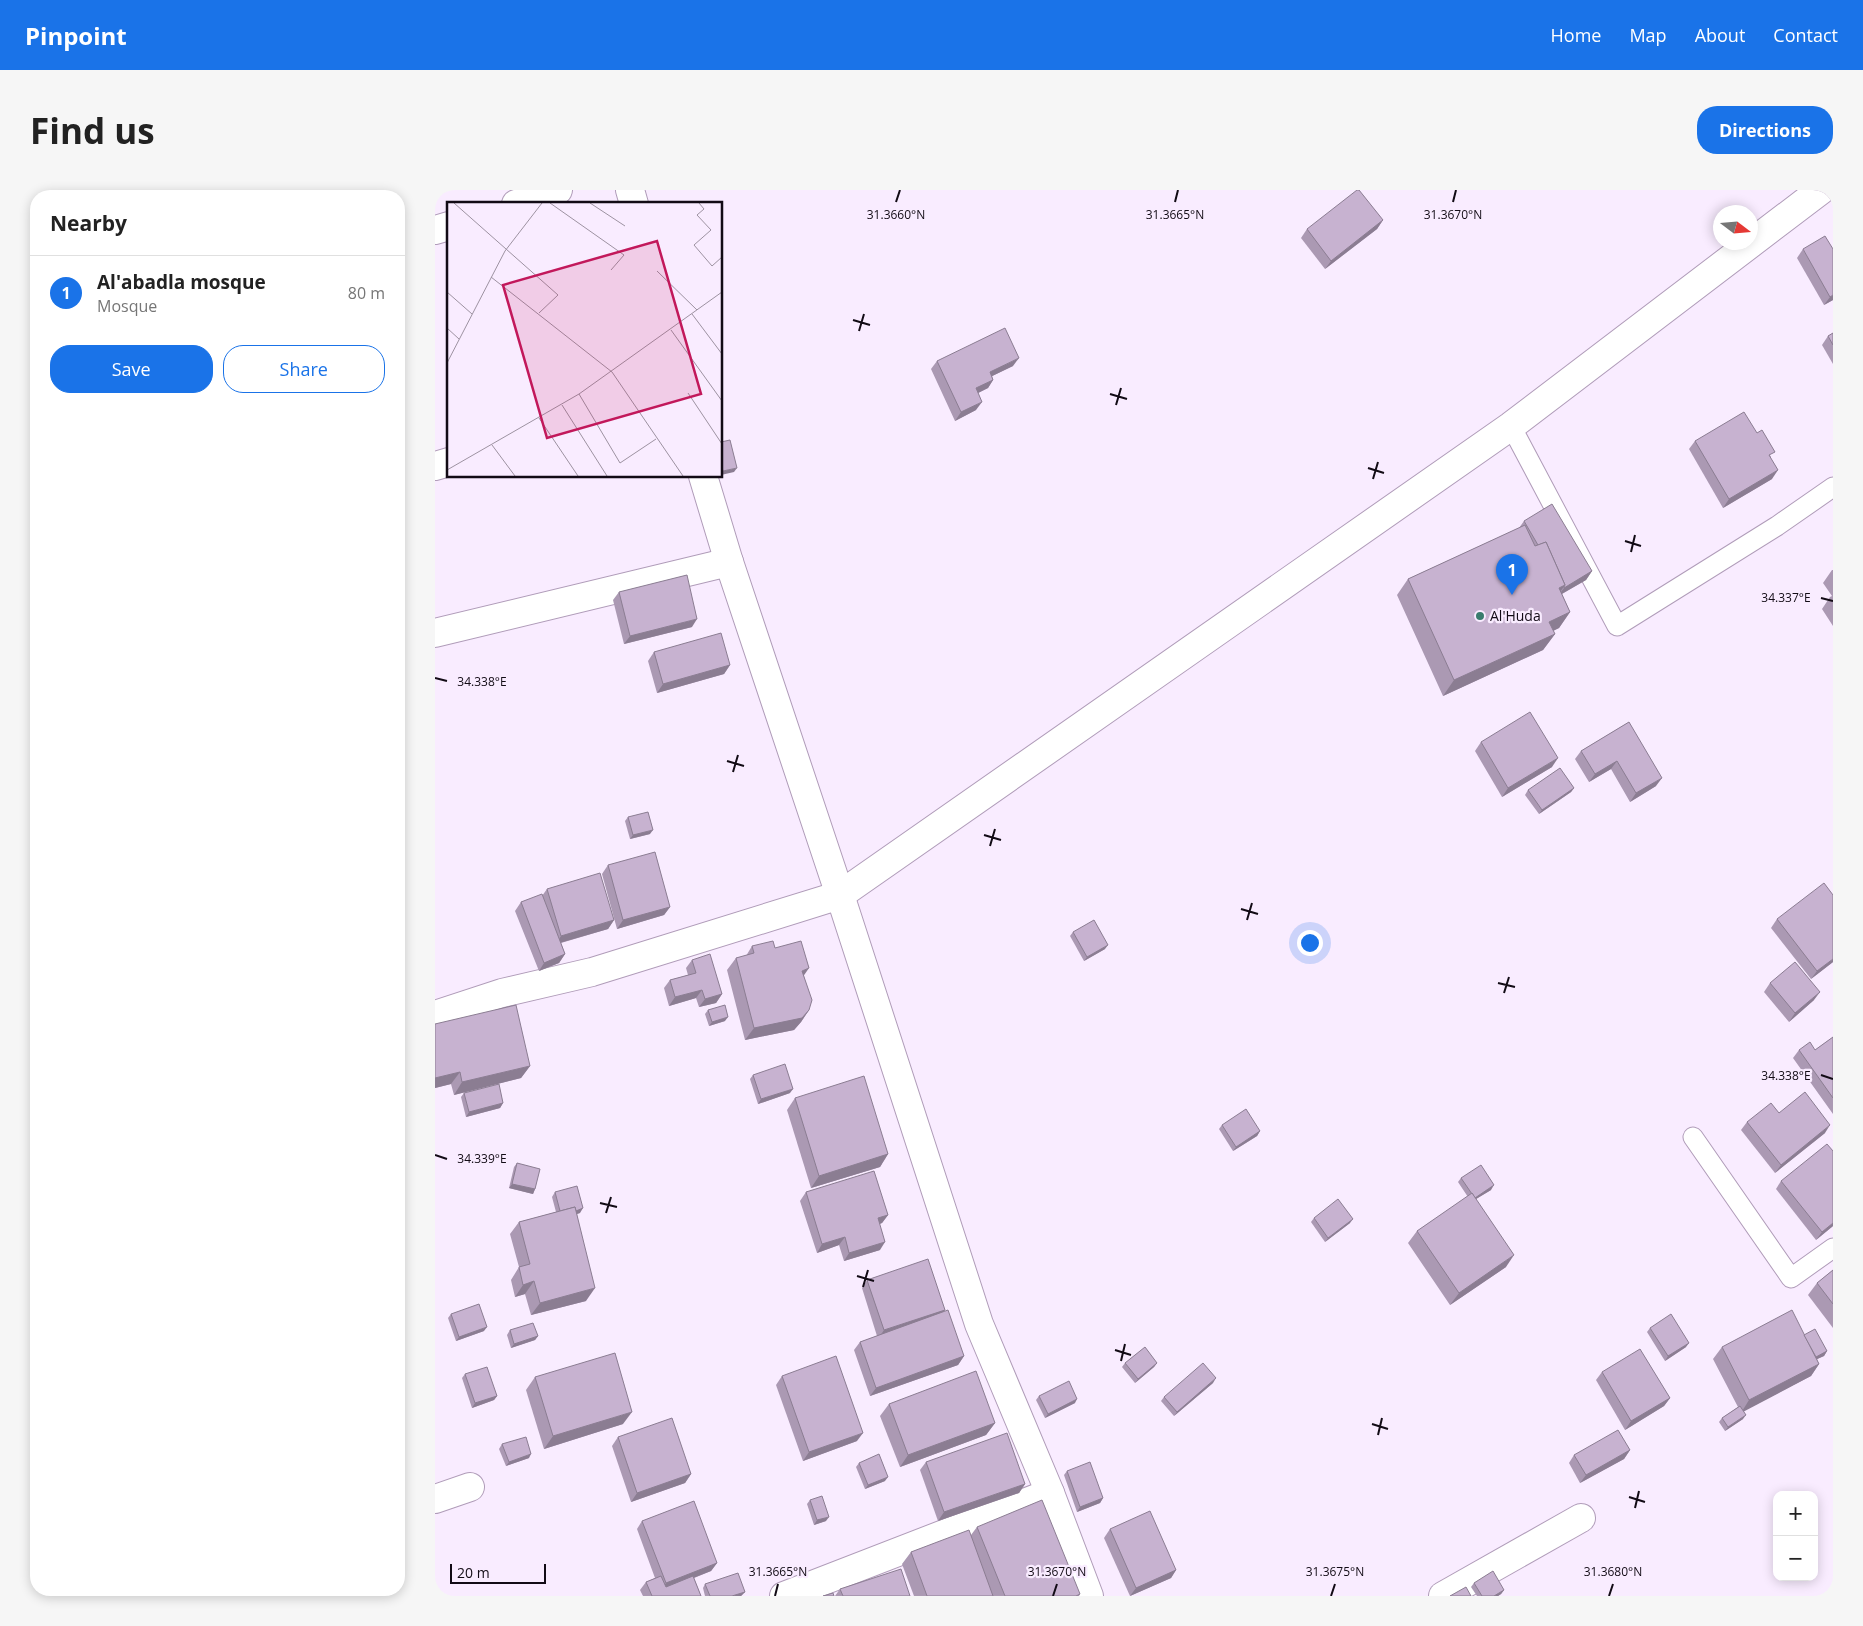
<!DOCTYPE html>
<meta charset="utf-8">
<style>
:root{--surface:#fff;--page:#f6f6f6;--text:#222;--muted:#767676;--line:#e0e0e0;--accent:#1a73e8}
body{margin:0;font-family:"Open Sans",sans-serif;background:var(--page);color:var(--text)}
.controls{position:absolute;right:15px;bottom:15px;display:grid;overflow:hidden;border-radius:10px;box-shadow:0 2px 12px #0003}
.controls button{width:45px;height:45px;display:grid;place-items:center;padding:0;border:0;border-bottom:1px solid var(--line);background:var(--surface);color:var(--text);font:25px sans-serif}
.compass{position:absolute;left:1278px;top:15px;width:45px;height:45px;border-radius:50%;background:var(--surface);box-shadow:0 2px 12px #0003;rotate:106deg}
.scale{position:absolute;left:15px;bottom:12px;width:96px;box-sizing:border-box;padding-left:5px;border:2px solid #120b15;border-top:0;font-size:14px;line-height:18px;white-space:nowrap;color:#120b15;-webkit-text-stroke:4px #f9ecff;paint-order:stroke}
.you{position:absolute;left:874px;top:752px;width:18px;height:18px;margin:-12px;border:4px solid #fff;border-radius:50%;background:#1a73e8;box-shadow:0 0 0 8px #1a73e833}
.badge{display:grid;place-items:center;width:32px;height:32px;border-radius:50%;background:var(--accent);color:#fff;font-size:16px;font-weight:700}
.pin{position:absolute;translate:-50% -41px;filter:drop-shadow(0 1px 2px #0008)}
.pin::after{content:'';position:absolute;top:26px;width:18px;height:15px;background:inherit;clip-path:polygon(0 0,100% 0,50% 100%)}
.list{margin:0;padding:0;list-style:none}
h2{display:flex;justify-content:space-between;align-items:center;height:65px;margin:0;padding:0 20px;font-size:21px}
h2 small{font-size:16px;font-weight:400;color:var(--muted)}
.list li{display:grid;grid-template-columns:32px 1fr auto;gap:15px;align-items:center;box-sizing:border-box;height:75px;padding:0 20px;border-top:1px solid var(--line)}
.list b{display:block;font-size:19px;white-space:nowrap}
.list p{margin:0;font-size:16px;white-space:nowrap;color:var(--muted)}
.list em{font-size:16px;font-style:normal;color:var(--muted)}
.actions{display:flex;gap:10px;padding:15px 20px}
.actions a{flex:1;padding:11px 0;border:1px solid var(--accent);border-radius:20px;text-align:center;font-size:18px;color:var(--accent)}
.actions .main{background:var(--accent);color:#fff}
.map{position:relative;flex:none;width:1398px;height:1406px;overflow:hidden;border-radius:20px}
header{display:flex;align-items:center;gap:30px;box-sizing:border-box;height:70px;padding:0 25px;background:var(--accent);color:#fff}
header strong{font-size:24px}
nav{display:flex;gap:28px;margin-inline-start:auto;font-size:18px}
.intro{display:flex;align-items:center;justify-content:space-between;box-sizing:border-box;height:120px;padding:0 30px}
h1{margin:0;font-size:35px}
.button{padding:12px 22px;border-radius:20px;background:var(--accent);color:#fff;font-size:18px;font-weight:700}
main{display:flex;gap:30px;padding:0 30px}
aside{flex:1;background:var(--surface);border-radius:20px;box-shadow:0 2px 12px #0003}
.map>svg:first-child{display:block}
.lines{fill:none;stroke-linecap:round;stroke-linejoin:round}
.service-casing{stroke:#b09cb9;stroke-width:21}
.minor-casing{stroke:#b09cb9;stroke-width:30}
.service{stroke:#fff;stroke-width:19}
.minor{stroke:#fff;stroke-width:28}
.wall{fill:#ab99b3}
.shaded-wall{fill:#8b7d92}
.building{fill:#c7b2d0;stroke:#8b7d92}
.ticks{fill:none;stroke:#120b15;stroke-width:2}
.poi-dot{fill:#397c6d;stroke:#f9ecff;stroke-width:2}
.labels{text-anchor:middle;stroke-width:4.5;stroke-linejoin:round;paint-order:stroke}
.poi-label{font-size:14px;fill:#120b15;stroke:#f9ecff;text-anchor:start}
.inset-road{fill:none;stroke:#9d92a1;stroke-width:1}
.view{fill:#c2185b;fill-opacity:0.15;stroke:#c2185b;stroke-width:2.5}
.inset-edge{fill:none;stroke:#120b15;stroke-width:2.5}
.ticks-label{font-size:12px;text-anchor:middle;fill:#120b15;stroke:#f9ecff;stroke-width:4.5;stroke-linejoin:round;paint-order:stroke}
</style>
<header>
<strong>Pinpoint</strong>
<nav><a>Home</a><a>Map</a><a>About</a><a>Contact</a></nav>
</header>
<div class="intro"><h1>Find us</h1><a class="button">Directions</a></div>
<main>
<aside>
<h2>Nearby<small></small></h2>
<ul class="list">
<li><span class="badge">1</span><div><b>Al'abadla mosque</b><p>Mosque</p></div><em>80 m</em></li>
</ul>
<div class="actions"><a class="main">Save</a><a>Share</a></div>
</aside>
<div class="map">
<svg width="1398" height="1406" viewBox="0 0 1398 1406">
<rect width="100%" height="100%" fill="#f9ecff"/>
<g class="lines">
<defs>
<g id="service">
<polyline points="1076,236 1182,436 1342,336 1398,297"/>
<polyline points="1258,947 1356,1088 1398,1058"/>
</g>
<g id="minor">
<polyline points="195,0 199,14"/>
<polyline points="81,14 123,0"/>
<polyline points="0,40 14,36"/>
<polyline points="0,276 14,272"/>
<polyline points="268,286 294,372 405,705 544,1134 615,1303 654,1406"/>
<polyline points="0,443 294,372"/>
<polyline points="0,825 67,803 157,782 405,705 1076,236 1386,0"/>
<polyline points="0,1309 35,1297"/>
<polyline points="349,1406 615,1303"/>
<polyline points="1008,1406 1146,1328"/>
</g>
</defs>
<use href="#service" class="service-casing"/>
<use href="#minor" class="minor-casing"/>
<use href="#service" class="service"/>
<use href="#minor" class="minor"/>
</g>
<g class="wall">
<polygon points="948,30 942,39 890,79 866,48 872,39"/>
<polygon points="1368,59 1398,110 1389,115 1362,68"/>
<polygon points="1398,143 1398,174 1387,155 1393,146"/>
<polygon points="502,171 578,176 557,186 558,190 553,198 543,203 541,220 520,231 496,179"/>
<polygon points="1322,243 1336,267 1337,289 1288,318 1254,259 1260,251"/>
<polygon points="1089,331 1157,381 1151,390 1127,404 1135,422 1124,438 1118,441 1120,444 1108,460 1008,506 962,405 973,389 1084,338"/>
<polygon points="1397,380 1398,380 1398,436 1387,419 1395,407 1397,406 1388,393"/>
<polygon points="184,402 257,437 189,454 178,410"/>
<polygon points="219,462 295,475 289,484 222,503 213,471"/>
<polygon points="1194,532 1221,596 1195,612 1176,579 1154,592 1140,569 1146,561"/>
<polygon points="1046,552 1117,577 1067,607 1040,561"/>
<polygon points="1139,598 1136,602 1104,624 1090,605 1093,600"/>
<polygon points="193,627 215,644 195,649 190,631"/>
<polygon points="173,675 235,717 229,725 182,739 167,684"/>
<polygon points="112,699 179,730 173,739 126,753 130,764 124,773 104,781 80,721 86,712 107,706"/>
<polygon points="1342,729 1398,772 1376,789 1336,738"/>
<polygon points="638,742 670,759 649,771 635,746"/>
<polygon points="317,756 340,758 369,786 374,820 366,832 359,840 310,850 292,780 301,768 311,766"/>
<polygon points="257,770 287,804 281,813 264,817 261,808 234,816 229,798 235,790 253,785 251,778"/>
<polygon points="1335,793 1379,810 1354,832 1329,802"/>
<polygon points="273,820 290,831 274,836 270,824"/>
<polygon points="0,834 95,876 86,888 19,905 16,894 0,898"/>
<polygon points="1398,847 1398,924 1358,868 1364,860 1380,860"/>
<polygon points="318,885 355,903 323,914 315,889"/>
<polygon points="29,903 68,913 65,918 31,927 26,907"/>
<polygon points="360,908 453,964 445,977 376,998 352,920"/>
<polygon points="1344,923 1390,943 1340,983 1306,940 1312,932"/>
<polygon points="787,935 825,941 822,946 798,961 784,939"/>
<polygon points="82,973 100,999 98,1004 74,998 79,977"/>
<polygon points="1026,988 1056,1000 1041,1009 1071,1077 1015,1115 973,1053 982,1041 1033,1007 1023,992"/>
<polygon points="1346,991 1398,1036 1381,1050 1341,999"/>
<polygon points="120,1002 145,1023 142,1024 151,1111 96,1125 90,1104 80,1107 76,1090 84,1077 75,1044 84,1032 121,1022 117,1007"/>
<polygon points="371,1002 453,1025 447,1033 445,1034 445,1060 409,1071 404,1055 382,1063 365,1011"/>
<polygon points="879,1028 915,1033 890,1052 876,1032"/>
<polygon points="1398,1080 1398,1138 1373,1105 1382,1093"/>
<polygon points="432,1090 510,1120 508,1122 529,1166 523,1175 435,1206 419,1160 425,1152 442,1146 427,1098"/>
<polygon points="16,1124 49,1141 21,1151 13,1128"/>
<polygon points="1215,1138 1251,1157 1230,1171 1212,1142"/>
<polygon points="75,1140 103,1146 100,1150 76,1158 72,1145"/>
<polygon points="1369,1145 1392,1161 1389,1166 1382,1169 1384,1174 1376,1186 1308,1221 1308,1229 1290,1241 1284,1232 1287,1228 1303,1217 1278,1169 1287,1157"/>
<polygon points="690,1173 722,1173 719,1177 700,1193 687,1177"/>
<polygon points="1167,1182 1235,1208 1229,1216 1190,1240 1161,1190"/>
<polygon points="30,1184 62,1206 59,1210 37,1218 27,1188"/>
<polygon points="347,1186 422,1251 368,1271 341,1195"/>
<polygon points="100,1187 188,1234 109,1259 91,1200"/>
<polygon points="778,1193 739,1226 726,1211 729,1207"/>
<polygon points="604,1206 640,1213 610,1228 601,1210"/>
<polygon points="454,1214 560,1233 551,1245 465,1277 445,1226"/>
<polygon points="183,1247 256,1284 250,1293 196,1312 177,1256"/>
<polygon points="67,1254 94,1268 71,1276 64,1259"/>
<polygon points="1195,1260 1189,1269 1145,1293 1134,1273 1139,1265"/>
<polygon points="491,1272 590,1294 584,1303 503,1331 485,1280"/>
<polygon points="424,1273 450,1291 430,1299 421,1277"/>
<polygon points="632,1281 668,1308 665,1313 642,1322 629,1285"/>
<polygon points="375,1310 391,1331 379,1335 372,1314"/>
<polygon points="207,1331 282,1373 276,1381 259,1388 266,1406 208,1406 205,1400 211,1392 220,1388 202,1339"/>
<polygon points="542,1337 645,1404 644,1406 479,1406 467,1374 476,1362 536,1345"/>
<polygon points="675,1339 741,1380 736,1388 695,1406 669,1348"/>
<polygon points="1039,1393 1069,1400 1066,1404 1063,1406 1042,1406 1036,1397"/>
<polygon points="270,1394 310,1402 306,1406 270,1406 268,1398"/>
<polygon points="405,1399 475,1406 400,1406"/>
</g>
<g class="shaded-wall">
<polygon points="948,30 942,39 890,79 896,71"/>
<polygon points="1398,105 1398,110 1389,115 1395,107"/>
<polygon points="584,168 578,176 549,190 555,182"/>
<polygon points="558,190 553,198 535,207 541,198"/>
<polygon points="547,212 541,220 520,231 526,222"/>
<polygon points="302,278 299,282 286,285 288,281"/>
<polygon points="1343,280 1337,289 1288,318 1294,309"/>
<polygon points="1157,381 1151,390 1123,406 1129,398"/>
<polygon points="1130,395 1119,411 1124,398"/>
<polygon points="1135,422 1124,438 1103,448 1114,432"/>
<polygon points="262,429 257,437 189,454 195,446"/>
<polygon points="1120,444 1108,460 1008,506 1019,490"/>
<polygon points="295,475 289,484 222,503 228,494"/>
<polygon points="1123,568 1117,577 1067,607 1073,598"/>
<polygon points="1182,571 1176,579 1154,592 1160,584"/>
<polygon points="1227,588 1221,596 1195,612 1201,603"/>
<polygon points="1139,598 1136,602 1104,624 1107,620"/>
<polygon points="218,640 215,644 195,649 198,645"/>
<polygon points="235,717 229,725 182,739 188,730"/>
<polygon points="179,730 173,739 121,754 126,746"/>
<polygon points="673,755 670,759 649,771 652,767"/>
<polygon points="130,764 124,773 104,781 109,773"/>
<polygon points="1398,769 1398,772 1376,789 1382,781"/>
<polygon points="374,778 365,791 367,781"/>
<polygon points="267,800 261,808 234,816 240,807"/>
<polygon points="1385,802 1379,810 1354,832 1360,823"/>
<polygon points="287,804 281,813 264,817 270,809"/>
<polygon points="374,820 366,832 359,840 310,850 319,838"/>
<polygon points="293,827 290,831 274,836 277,832"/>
<polygon points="95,876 86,888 19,905 27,892"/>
<polygon points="25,882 16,894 0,898 0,888"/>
<polygon points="358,899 355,903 323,914 326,909"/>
<polygon points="68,913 65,918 31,927 34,922"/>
<polygon points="1395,935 1390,943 1340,983 1346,975"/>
<polygon points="825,941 822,946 798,961 801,957"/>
<polygon points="453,964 445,977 376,998 384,986"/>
<polygon points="77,994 100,999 98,1004 74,998"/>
<polygon points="1059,995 1056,1000 1036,1012 1039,1008"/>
<polygon points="148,1018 145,1023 123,1029 126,1025"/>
<polygon points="453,1025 447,1033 437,1036 443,1028"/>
<polygon points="918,1029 915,1033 890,1052 893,1048"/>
<polygon points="1398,1033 1398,1036 1381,1050 1387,1042"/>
<polygon points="410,1047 404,1055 382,1063 387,1054"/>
<polygon points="450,1052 445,1060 409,1071 414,1063"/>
<polygon points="1079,1065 1071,1077 1015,1115 1024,1103"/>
<polygon points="99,1091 90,1104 80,1107 88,1095"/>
<polygon points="160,1098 151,1111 96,1125 105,1113"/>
<polygon points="510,1120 504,1128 443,1149 449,1140"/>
<polygon points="52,1137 49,1141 21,1151 24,1147"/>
<polygon points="103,1146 100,1150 76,1158 79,1154"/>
<polygon points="1254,1153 1251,1157 1230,1171 1233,1166"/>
<polygon points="1392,1161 1389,1166 1371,1174 1374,1170"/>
<polygon points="529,1166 523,1175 435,1206 441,1198"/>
<polygon points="722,1173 719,1177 700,1193 703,1189"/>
<polygon points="1384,1174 1376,1186 1306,1223 1314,1210"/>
<polygon points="781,1188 778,1193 739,1226 742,1222"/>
<polygon points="62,1206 59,1210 37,1218 40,1213"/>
<polygon points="1235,1208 1229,1216 1190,1240 1196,1231"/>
<polygon points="642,1209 640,1213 610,1228 613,1224"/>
<polygon points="197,1222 188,1234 109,1259 118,1246"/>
<polygon points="1311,1225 1308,1229 1290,1241 1293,1237"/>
<polygon points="560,1233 551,1245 465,1277 473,1265"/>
<polygon points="428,1243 422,1251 368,1271 374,1262"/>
<polygon points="1195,1260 1189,1269 1145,1293 1151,1285"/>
<polygon points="96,1264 94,1268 71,1276 74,1272"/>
<polygon points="256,1284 250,1293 196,1312 202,1303"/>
<polygon points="453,1287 450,1291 430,1299 433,1295"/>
<polygon points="590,1294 584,1303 503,1331 509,1322"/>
<polygon points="668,1308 665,1313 642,1322 645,1317"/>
<polygon points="394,1327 391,1331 379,1335 382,1330"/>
<polygon points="282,1373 276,1381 225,1401 231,1393"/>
<polygon points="741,1380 736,1388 695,1406 701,1398"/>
<polygon points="1069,1400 1066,1404 1063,1406 1059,1406"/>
<polygon points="310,1402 306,1406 297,1406"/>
</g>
<g class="building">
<polygon points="922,0 924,0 948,30 896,71 872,39"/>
<polygon points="1390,46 1398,59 1398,105 1395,107 1368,59"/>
<polygon points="570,138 584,168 555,182 558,190 541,198 547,212 526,222 502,171"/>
<polygon points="1398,143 1398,155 1393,146"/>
<polygon points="1309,222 1322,243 1327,240 1340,262 1334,265 1343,280 1294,309 1260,251"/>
<polygon points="295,250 302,278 288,281 286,274 286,252"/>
<polygon points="1117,314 1157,381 1129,398 1129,397 1130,395 1111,352 1103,355 1089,331"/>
<polygon points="1090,335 1100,356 1111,352 1130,395 1124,398 1135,422 1114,432 1120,444 1019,490 973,389"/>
<polygon points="252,385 262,429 195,446 184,402"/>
<polygon points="286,443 295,475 228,494 219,462"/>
<polygon points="1095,522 1123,568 1073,598 1046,552"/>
<polygon points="1194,532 1227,588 1201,603 1182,571 1160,584 1146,561"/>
<polygon points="1125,578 1139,598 1107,620 1093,600"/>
<polygon points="213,622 218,640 198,645 193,627"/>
<polygon points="220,662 235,717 188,730 173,675"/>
<polygon points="165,683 179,730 126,746 112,699"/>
<polygon points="1389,693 1398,705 1398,769 1382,781 1342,729"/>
<polygon points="107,704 130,764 109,773 86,712"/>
<polygon points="659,730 673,755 652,767 638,742"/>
<polygon points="338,751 340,758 366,751 374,778 367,781 377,810 374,820 367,828 319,838 301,768 319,763 317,756"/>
<polygon points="275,764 287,804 270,809 267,800 240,807 235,790 261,783 257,770"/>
<polygon points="1360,772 1385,802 1360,823 1335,793"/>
<polygon points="81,815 95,876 27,892 25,882 0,888 0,834"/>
<polygon points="290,815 293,827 277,832 273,820"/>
<polygon points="1398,847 1398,908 1364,860 1375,852 1380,860"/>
<polygon points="350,874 358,899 326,909 318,885"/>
<polygon points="429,886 453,964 384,986 360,908"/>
<polygon points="64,894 68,913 34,922 29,903"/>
<polygon points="1370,902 1395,935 1346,975 1312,932 1336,913 1344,923"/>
<polygon points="811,919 825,941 801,957 787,935"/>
<polygon points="1392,954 1398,961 1398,1033 1387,1042 1346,991"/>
<polygon points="82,973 105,979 100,999 77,994"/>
<polygon points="1046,975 1059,995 1040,1008 1037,1003 1037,1004 1026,988"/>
<polygon points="439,981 453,1025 443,1028 450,1052 414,1063 410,1047 387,1054 371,1002"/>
<polygon points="142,996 148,1018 141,1021 140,1017 125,1021 120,1002"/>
<polygon points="1037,1003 1079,1065 1024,1103 982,1041"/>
<polygon points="903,1009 918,1029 893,1048 879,1028"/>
<polygon points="140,1017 160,1098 105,1113 99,1091 88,1095 84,1077 95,1074 84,1032"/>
<polygon points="493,1069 510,1120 449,1140 432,1090"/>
<polygon points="1398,1080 1398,1114 1382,1093"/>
<polygon points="44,1114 52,1137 24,1147 16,1124"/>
<polygon points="513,1120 529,1166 441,1198 425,1152"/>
<polygon points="1357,1120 1384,1174 1314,1210 1287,1157"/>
<polygon points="1236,1124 1254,1153 1233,1166 1215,1138"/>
<polygon points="98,1133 103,1146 79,1154 75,1140"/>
<polygon points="1380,1139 1392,1161 1381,1167 1369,1145"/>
<polygon points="710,1157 722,1173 703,1189 690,1173"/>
<polygon points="1205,1159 1235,1208 1196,1231 1167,1182"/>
<polygon points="180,1163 197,1222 118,1246 100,1187"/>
<polygon points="401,1166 428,1243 374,1262 347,1186"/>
<polygon points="768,1173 781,1188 742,1222 729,1207"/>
<polygon points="52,1177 62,1206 40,1213 30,1184"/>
<polygon points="541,1181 560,1233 473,1265 454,1214"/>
<polygon points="634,1191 642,1209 613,1224 604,1206"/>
<polygon points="1305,1216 1311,1225 1293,1237 1287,1228"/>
<polygon points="237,1228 256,1284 202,1303 183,1247"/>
<polygon points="1183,1240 1195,1260 1151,1285 1139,1265"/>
<polygon points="572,1243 590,1294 509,1322 491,1272"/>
<polygon points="91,1247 96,1264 74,1272 67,1254"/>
<polygon points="444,1264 453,1287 433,1295 424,1273"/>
<polygon points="655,1272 668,1308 645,1317 632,1281"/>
<polygon points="387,1306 394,1327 382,1330 375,1310"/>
<polygon points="607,1310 645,1404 641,1406 570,1406 542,1337"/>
<polygon points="259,1311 282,1373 231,1393 207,1331"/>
<polygon points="715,1321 741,1380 701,1398 675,1339"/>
<polygon points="534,1340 558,1406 492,1406 476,1362"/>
<polygon points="466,1379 475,1406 408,1406 405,1399"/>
<polygon points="1058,1381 1069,1400 1059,1406 1047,1406 1039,1393"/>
<polygon points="303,1383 310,1402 297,1406 275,1406 270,1394"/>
<polygon points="226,1386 231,1397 258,1386 266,1406 217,1406 211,1392"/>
<polygon points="1031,1397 1036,1406 1015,1406"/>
<polygon points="398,1403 399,1406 388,1406"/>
</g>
<path class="ticks" d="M461,12L465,0M740,12L743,0M1018,12L1021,0M418,130L435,135M424,141L429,124M675,204L692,209M681,215L686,198M933,278L949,283M938,289L943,272M1190,351L1206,356M1196,362L1200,345M1386,408L1398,411M0,488L12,491M292,571L309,576M298,582L303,565M549,645L566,650M555,656L560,639M806,719L823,724M812,730L817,713M1063,793L1080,797M1069,803L1074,787M1386,885L1398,889M0,965L12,969M165,1013L182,1017M171,1023L176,1007M422,1086L439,1091M428,1097L433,1080M680,1160L696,1165M686,1171L690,1154M937,1234L953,1239M943,1245L947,1228M1194,1307L1210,1312M1200,1318L1204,1301M340,1406L343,1394M618,1406L622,1394M896,1406L900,1394M1174,1406L1178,1394"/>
<circle class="poi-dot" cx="1045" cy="426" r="5"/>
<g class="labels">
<g class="poi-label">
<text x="1055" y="431">Al'Huda</text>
</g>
</g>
<g transform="translate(12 12)">
<rect width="275" height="275" fill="#f9ecff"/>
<path class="inset-road" d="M7,1L111,93L92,111M103,1L177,53L164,68M143,1L178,24M252,1L257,7L250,13L264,28L247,43L265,64L275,55M210,69L250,108M44,75L165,170L236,274M0,90L25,112M245,112L275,152M0,126L12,137M224,128L275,199M0,161L58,49L95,1M241,191L275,242M132,192L173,261L209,237M115,203L160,274M92,216L131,274M45,243L68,274M0,268L132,192L275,90"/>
<path class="view" d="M210,39L254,192L100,236L56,83Z"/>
<rect width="275" height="275" class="inset-edge"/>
</g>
<g class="ticks-label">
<text x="461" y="29">31.3660°N</text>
<text x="740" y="29">31.3665°N</text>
<text x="1018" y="29">31.3670°N</text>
<text x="1351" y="412">34.337°E</text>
<text x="47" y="496">34.338°E</text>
<text x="1351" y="890">34.338°E</text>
<text x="47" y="973">34.339°E</text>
<text x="343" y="1386">31.3665°N</text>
<text x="622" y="1386">31.3670°N</text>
<text x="900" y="1386">31.3675°N</text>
<text x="1178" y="1386">31.3680°N</text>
</g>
</svg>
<div class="controls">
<button>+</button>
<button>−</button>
</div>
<svg class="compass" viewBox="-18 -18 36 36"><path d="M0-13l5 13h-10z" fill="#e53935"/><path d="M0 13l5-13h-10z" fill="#767676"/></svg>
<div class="scale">20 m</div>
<div class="you"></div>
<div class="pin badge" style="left:1077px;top:405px">1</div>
</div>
</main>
